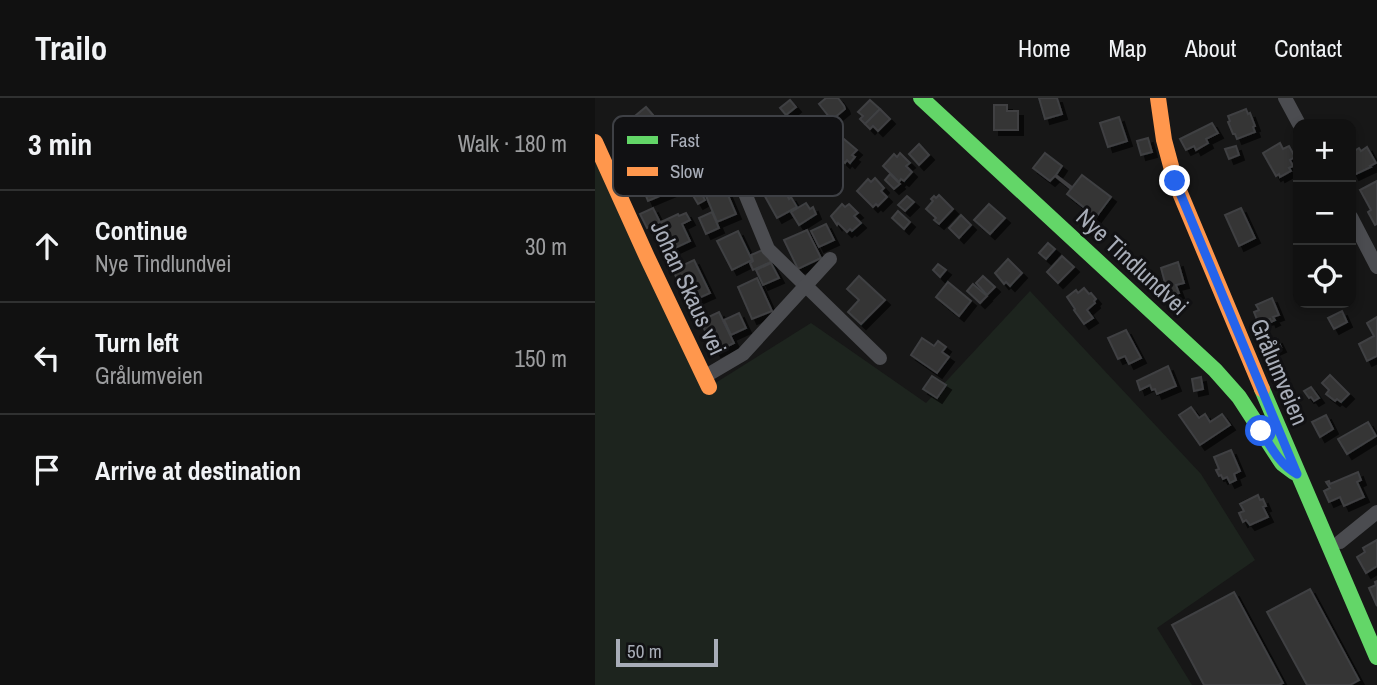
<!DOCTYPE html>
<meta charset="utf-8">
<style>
:root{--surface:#111;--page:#1e1f1f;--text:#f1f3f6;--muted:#9c9d9f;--line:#303131}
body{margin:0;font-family:"Archivo Narrow",sans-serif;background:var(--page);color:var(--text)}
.controls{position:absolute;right:21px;top:21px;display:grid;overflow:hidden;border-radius:14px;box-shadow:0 4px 10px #0003}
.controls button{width:63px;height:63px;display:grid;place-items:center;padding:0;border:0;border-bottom:2px solid var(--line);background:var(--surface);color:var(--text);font:35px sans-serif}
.scale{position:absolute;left:21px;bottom:18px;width:102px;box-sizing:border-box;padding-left:7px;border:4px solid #a8adb8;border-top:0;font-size:19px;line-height:24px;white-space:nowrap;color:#a8adb8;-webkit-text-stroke:5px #111113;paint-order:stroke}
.stop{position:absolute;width:21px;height:21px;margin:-16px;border:5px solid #2563eb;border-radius:50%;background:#fff}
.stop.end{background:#2563eb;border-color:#fff;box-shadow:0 2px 7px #0008}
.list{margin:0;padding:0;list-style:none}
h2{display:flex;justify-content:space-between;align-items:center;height:91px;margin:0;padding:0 28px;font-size:30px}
h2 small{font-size:23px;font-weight:400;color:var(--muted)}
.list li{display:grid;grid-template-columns:46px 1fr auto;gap:21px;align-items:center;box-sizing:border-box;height:112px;padding:0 28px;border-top:2px solid var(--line)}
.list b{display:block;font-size:26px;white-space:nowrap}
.list p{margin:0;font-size:23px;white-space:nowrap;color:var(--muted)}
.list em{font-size:23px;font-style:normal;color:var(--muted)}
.icon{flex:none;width:38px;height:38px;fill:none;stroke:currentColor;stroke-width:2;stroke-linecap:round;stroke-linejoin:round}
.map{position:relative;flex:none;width:782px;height:587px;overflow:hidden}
header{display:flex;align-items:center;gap:42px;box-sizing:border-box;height:98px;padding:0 35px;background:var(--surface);border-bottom:2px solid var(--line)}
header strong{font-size:33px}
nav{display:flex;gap:38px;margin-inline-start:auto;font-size:24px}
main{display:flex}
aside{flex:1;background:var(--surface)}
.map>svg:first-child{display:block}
.green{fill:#1d241e}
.building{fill:#353536;stroke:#3f4043;stroke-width:2;filter:url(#shadow)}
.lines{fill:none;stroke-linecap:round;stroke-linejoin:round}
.street{stroke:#4b4c50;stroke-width:14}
.fast{stroke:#63d668;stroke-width:16}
.slow{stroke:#ff974d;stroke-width:16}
.route{stroke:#2563eb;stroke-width:9}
.labels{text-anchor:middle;stroke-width:6;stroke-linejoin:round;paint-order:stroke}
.street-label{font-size:24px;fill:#a8adb8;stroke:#111113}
.key{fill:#111113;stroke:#3e4045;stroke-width:2}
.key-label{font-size:19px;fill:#a8adb8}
</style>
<header>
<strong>Trailo</strong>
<nav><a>Home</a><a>Map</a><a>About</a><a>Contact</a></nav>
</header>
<main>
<aside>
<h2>3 min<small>Walk · 180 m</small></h2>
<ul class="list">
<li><svg class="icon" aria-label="ahead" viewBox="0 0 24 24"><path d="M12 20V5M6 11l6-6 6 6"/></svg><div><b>Continue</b><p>Nye Tindlundvei</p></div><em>30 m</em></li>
<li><svg class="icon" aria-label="left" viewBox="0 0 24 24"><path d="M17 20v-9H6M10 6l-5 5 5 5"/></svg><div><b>Turn left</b><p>Grålumveien</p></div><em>150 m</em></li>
<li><svg class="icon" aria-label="arrive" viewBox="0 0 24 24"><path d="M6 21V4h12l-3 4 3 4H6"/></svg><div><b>Arrive at destination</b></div></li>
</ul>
</aside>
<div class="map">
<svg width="782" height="587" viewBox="0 0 782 587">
<defs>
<filter id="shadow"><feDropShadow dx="5" dy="5" stdDeviation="0" flood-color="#0009"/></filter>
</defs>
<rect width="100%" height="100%" fill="#171717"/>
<polygon class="green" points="0,44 114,289 216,225 331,305 435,193 606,376 660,462 562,530 597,587 0,587"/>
<g class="building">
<polygon points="231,0 243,0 249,8 250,11 238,21 236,19 235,20 224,6"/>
<polygon points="444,0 462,0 467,16 450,21"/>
<polygon points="195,2 201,9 191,17 185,10"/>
<polygon points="275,2 285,11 270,26 265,21 268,18 263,14"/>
<polygon points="399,7 412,7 412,13 423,13 423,32 399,32"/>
<polygon points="51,9 65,25 52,36 40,18"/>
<polygon points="285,11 295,21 283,33 278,28 275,31 270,26"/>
<polygon points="651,11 653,16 655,15 660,28 658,29 660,34 642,41 640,36 638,36 633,24 635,23 633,18"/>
<polygon points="524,19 532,43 513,49 505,25"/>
<polygon points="617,25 623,35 611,41 613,45 601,52 599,48 591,52 585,41"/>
<polygon points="243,36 262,52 257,57 260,59 255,65 252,62 250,65 232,48"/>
<polygon points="553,40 557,54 546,57 542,43"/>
<polygon points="685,45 688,51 694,48 700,59 695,62 698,68 694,70 696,73 685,79 684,76 681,78 668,55"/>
<polygon points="324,46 334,57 324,67 314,56"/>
<polygon points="641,48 644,57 634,61 630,51"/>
<polygon points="772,49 781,65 775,68 776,69 759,77 756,71 756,55 764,50 766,53"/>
<polygon points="305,55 315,65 311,68 317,74 309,83 306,81 304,84 288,68 299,56 302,59"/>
<polygon points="450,55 467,68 461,77 477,89 476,91 460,78 455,83 438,70"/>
<polygon points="84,69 91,87 53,103 45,83 67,73 68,76"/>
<polygon points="295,76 305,86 299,91 290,82"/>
<polygon points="487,77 516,99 501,119 472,96"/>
<polygon points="280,80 289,90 286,93 292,99 283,108 281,106 278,109 262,93 273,81 276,84"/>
<polygon points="127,83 141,116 122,124 108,91"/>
<polygon points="184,83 194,101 196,99 202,109 182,120 167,93"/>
<polygon points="782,83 782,126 780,127 773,114 776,112 765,92"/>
<polygon points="105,92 110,102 103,106 97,96"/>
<polygon points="344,97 358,111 344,126 339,122 341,120 331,111 338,103 336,101 339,98 341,100"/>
<polygon points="312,98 319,104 310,113 303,107"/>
<polygon points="211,105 215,111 218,109 221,116 204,127 196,114"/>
<polygon points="247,106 250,109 254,106 263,115 259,118 266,125 257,133 255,131 252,134 243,125 242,127 236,118"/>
<polygon points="394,106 410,120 395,136 379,122"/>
<polygon points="58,110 65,124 52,130 45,116"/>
<polygon points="646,110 660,140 644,148 630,117"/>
<polygon points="303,113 315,124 309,131 297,120"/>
<polygon points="117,114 124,130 111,136 104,120"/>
<polygon points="91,115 95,122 87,126 95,143 78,151 66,124 83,116 84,118"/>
<polygon points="366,117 376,127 364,140 354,130"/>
<polygon points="231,126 239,142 224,149 216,133"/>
<polygon points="212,132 226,160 203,171 189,142"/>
<polygon points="143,133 157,162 137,172 122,143"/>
<polygon points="453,145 460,151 451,161 444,155"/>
<polygon points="170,151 176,164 158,172 155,165 158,163 156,157"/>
<polygon points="467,158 479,169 463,185 452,174"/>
<polygon points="413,161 427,175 415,188 411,184 409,186 400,175"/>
<polygon points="99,162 115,195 93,205 78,172"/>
<polygon points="583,164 589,185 581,187 584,195 567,200 563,187 570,185 566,170"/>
<polygon points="176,165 184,180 168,187 161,172"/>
<polygon points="343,166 351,172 345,179 338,172"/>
<polygon points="264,178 290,202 266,226 253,214 264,202 252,191"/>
<polygon points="388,178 400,189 392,197 381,185"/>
<polygon points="162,180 177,213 157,221 143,189"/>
<polygon points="353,184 376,203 364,218 341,199"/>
<polygon points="378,186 392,198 385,205 372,193"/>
<polygon points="489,190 494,196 496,195 501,201 499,203 500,205 492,212 498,220 489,226 479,212 480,211 472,199 481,192 483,195"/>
<polygon points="677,200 684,217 678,219 680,222 676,224 675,221 663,224 659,214 664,212 661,207"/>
<polygon points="747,213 752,224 739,231 733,220"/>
<polygon points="124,214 139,245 121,254 105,223"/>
<polygon points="144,215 151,230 136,237 129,222"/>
<polygon points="782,219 782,258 772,263 764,246 779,238 772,225"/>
<polygon points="531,232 546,260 534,266 530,258 523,261 513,240"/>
<polygon points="327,240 339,248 343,243 351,249 347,254 354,259 342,275 316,257"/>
<polygon points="682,241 686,249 673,255 669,246"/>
<polygon points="573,268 581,288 562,296 560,291 557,292 555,287 545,292 542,283"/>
<polygon points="735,277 754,296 746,304 742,301 740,303 731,296 734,292 727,285"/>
<polygon points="337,278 351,287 342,300 328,291"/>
<polygon points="606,279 608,291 599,293 597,281"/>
<polygon points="716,289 724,300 719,303 716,299 714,300 709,293"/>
<polygon points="596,309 604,320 610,316 615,324 627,316 635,327 605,347 584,317"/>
<polygon points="731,317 738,331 725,339 717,324"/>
<polygon points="773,324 781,338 752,356 743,341"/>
<polygon points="636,352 645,373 639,376 641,382 635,385 632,379 628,381 626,377 624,378 621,372 624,371 619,359"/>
<polygon points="763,374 766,382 762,384 769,399 749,408 745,399 734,404 729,393 735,390 731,384 734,383 735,386"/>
<polygon points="663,397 665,402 668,401 671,408 668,409 673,419 655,427 651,422 648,424 644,415 649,413 645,406"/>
<polygon points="782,442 782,468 771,475 762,459 770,454 768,450"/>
<polygon points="782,483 782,508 774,490 781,487 780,484"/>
<polygon points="715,491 764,582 755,587 712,587 672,514"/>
<polygon points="639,494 688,585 684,587 609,587 577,527"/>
</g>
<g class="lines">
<g class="street">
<polyline points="690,0 704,26"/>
<polyline points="147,88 173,151 285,260"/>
<polyline points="756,119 782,169"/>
<polyline points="109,279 148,256 235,161"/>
<polyline points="745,444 782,414"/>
</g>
<g class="fast">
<polyline points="326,0 620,272 644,299 687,365 699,374"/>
<polyline points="667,291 782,559"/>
</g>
<g class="slow">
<polyline points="563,0 569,42 580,83 667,291"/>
<polyline points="0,44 52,159 114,289"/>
</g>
</g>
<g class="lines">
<path class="route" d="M580,83L702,376C685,367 676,349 666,333"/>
</g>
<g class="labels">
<g class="street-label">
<text transform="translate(537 164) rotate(43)" y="8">Nye Tindlundvei</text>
<text transform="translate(93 190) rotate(65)" y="8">Johan Skaus vei</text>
<text transform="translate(684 274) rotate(67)" y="8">Grålumveien</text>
</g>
</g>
<rect x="18" y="18" width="230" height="80" rx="10" class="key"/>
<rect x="32" y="38" width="31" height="8" fill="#63d668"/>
<rect x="32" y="69" width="31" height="9" fill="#ff974d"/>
<g class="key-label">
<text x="75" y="49">Fast</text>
<text x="75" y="80">Slow</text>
</g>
</svg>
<div class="controls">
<button>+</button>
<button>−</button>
<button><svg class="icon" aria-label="locate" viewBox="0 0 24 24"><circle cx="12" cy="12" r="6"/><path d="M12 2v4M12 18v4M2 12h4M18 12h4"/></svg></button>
</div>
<div class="scale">50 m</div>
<div class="stop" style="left:666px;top:333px"></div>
<div class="stop end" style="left:580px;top:83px"></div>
</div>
</main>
